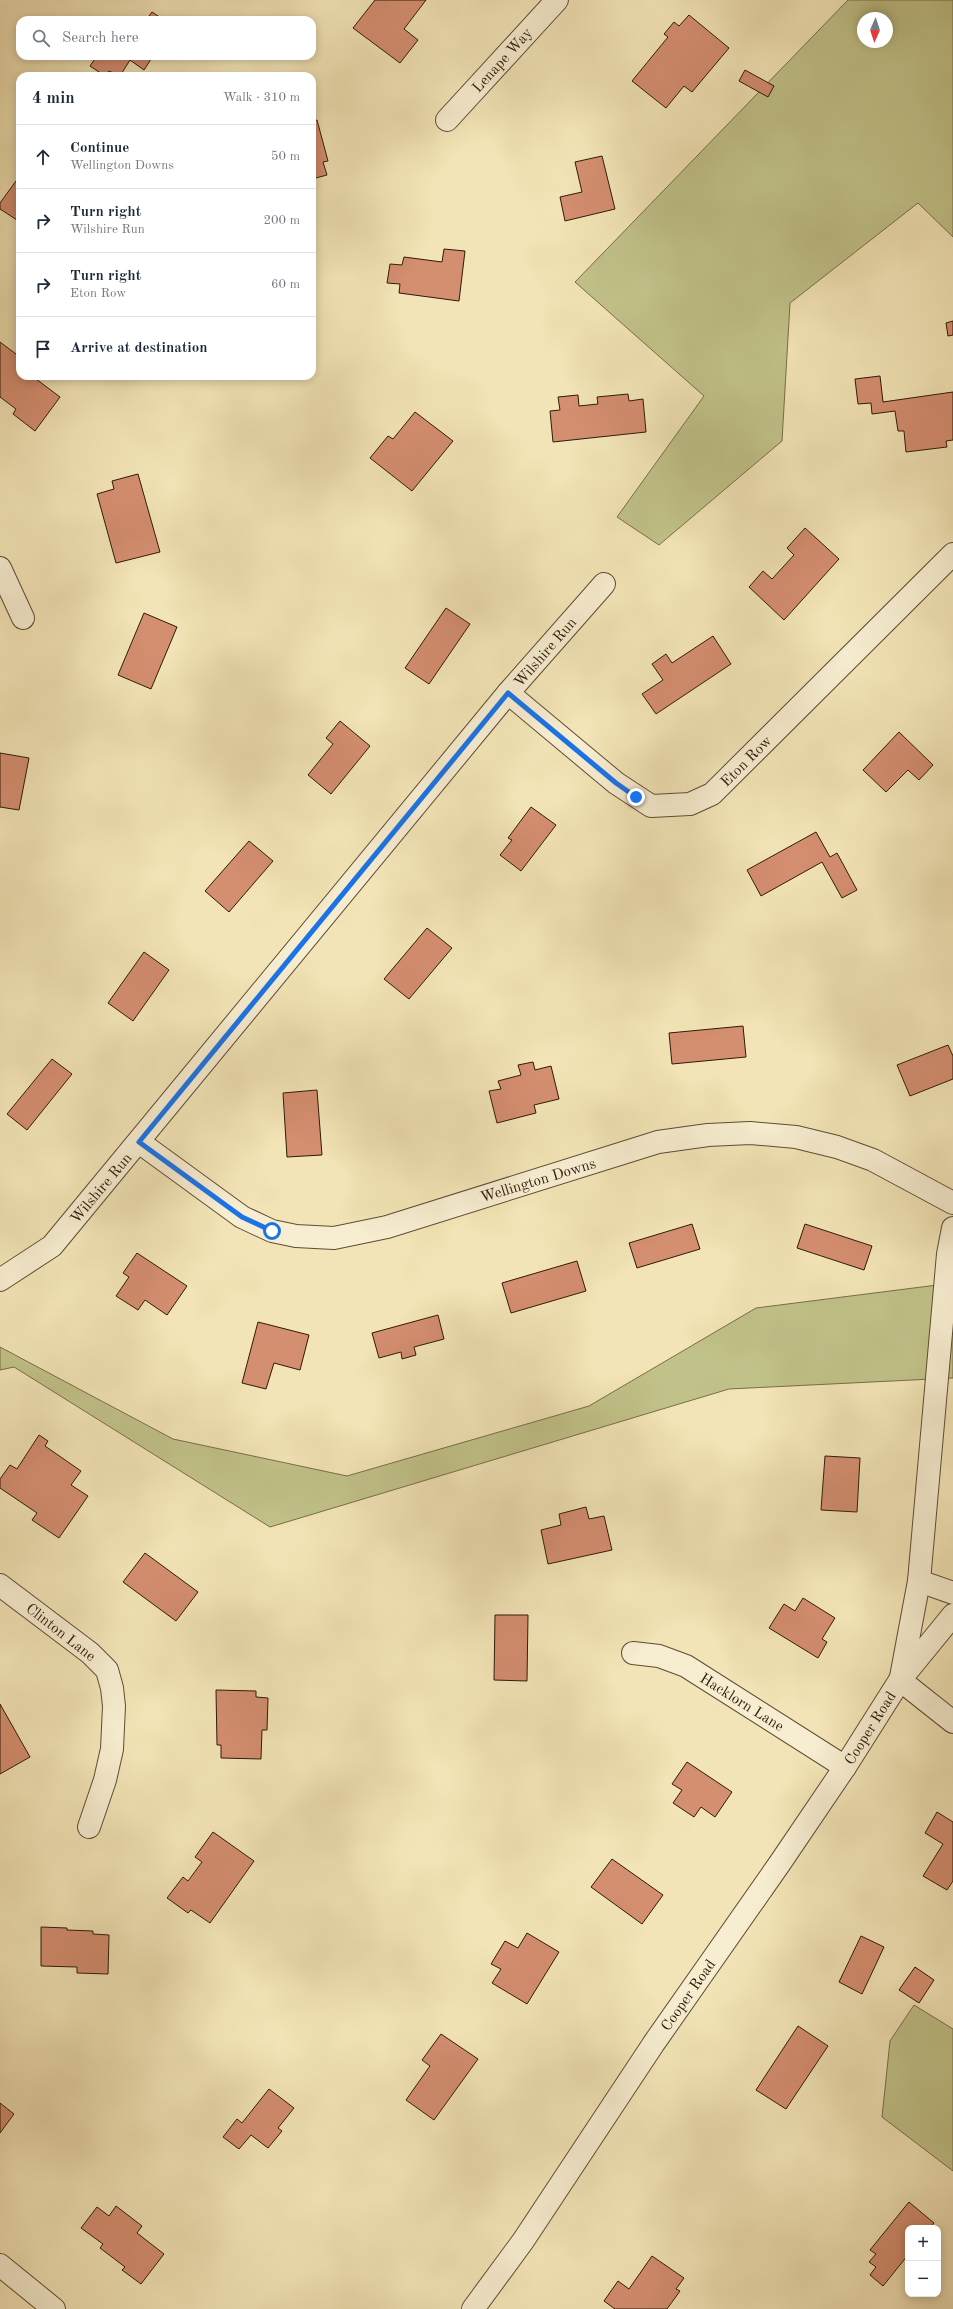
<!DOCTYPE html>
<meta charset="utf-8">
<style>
:root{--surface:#fff;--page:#f6f6f7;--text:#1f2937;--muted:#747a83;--line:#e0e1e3}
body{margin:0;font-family:"Old Standard TT",serif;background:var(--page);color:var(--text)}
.controls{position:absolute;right:12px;bottom:12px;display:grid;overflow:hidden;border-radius:8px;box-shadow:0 2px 10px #0003}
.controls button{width:36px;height:36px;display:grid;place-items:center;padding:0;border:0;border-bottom:1px solid var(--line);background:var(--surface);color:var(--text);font:20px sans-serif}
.compass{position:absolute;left:857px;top:12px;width:36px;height:36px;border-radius:50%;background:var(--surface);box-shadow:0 2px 10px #0003;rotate:183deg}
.stop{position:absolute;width:12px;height:12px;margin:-9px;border:3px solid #1a73e8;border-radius:50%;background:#fff}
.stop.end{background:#1a73e8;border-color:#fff;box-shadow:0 1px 4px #0008}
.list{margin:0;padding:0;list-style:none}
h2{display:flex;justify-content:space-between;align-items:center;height:52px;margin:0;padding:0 16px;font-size:17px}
h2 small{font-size:13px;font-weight:400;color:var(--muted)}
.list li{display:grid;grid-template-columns:26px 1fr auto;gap:12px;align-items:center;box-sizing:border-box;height:64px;padding:0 16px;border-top:1px solid var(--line)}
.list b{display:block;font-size:15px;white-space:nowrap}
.list p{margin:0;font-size:13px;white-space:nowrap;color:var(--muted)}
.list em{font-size:13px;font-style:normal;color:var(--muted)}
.icon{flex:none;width:22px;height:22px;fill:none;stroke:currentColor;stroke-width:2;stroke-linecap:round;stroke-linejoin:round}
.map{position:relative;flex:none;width:953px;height:2309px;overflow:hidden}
.search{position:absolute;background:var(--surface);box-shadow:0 2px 10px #0003;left:16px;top:16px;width:300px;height:44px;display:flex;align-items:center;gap:10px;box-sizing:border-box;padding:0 14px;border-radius:12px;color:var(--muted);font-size:15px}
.panel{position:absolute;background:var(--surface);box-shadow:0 2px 10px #0003;left:16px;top:72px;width:300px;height:308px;border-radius:12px}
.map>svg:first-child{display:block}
.green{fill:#c1c289;stroke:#786e48;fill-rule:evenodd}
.building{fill:#d48e70;stroke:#2e1a08}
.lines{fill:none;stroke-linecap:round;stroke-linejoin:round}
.minor-casing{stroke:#5f4c34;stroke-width:24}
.minor{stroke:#f7edd0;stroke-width:22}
.route{stroke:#1a73e8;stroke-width:5}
.labels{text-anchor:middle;stroke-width:3;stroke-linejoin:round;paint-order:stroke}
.street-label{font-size:15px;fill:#2e1a08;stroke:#f7edd0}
</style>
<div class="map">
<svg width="953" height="2309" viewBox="0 0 953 2309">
<rect width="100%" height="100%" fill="#f2e4b6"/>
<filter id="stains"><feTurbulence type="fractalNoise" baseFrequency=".005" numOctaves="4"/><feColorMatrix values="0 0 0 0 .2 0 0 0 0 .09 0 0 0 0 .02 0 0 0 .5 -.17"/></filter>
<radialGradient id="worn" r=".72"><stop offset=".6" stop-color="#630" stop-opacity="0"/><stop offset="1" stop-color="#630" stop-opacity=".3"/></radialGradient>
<g class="green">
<path d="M848,0H953V237L918,203L790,303L782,441L659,545L617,517L704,396L575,282ZM863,18H887V42H863Z"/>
<polygon points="953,1283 953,1378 729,1389 270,1527 14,1367 0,1370 0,1347 173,1439 347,1476 589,1406 756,1308"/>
<polygon points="914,2005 953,2029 953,2171 882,2117 890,2041"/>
</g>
<g class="building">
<polygon points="375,0 426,0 404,29 418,40 400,63 353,28"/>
<polygon points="152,12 164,20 146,20"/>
<polygon points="689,15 729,48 692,92 684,86 666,108 632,81 668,37 664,34 674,22 679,26"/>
<polygon points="97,56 153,56 144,70 130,60 120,76 109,71 105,76 90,66"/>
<polygon points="745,70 774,86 768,97 739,81"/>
<polygon points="317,120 328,161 323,162 327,175 312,179 312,121"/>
<polygon points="602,156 615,209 565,221 560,197 582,192 575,162"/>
<polygon points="16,181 20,184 20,222 0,209 0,203"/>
<polygon points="444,249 465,251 459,301 399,293 400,284 387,283 390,264 402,265 404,257 442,262"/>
<polygon points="953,321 953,335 948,336 946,323"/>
<polygon points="0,342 20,357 20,376 32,376 60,397 35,431 13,414 16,409 0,397"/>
<polygon points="880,376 883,402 953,392 953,440 946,441 947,447 906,452 904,431 898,431 895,411 872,414 871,403 858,404 855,379"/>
<polygon points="628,394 629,401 643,399 646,432 553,442 550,411 560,410 558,397 578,395 579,406 598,404 597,397"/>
<polygon points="415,412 453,441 412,491 370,458 388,436 393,439"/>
<polygon points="138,474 160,552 116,563 97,494 114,489 112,481"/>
<polygon points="805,528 839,559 784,620 749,587 763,571 772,579 794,555 787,548"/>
<polygon points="446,608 470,624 429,684 405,668"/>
<polygon points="144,613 177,627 151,689 118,675"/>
<polygon points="713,636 731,664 656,714 642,694 663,680 652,664 666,654 672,663"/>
<polygon points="340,721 370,746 331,794 308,775 333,744 326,738"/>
<polygon points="899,732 933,765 919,780 908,770 886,792 863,770"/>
<polygon points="0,753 29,758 19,810 0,807"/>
<polygon points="531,807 556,825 521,871 500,855 512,840 508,838"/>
<polygon points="816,832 830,857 837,853 857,890 842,898 822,862 761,896 747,870"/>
<polygon points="249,841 273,861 229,912 205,891"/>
<polygon points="427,928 452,948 409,999 384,979"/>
<polygon points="144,952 169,970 133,1021 108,1003"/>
<polygon points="743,1026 746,1057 672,1064 669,1033"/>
<polygon points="948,1045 953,1056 953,1079 910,1096 897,1065"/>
<polygon points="52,1059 72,1074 27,1130 7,1114"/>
<polygon points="533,1062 535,1070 551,1066 559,1099 534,1105 536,1113 497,1123 489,1091 501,1089 498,1081 521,1075 518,1065"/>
<polygon points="317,1090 322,1155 287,1157 283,1093"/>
<polygon points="692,1224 700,1249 637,1268 629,1243"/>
<polygon points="805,1224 872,1246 864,1270 797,1248"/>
<polygon points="137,1253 187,1286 167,1315 145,1300 138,1310 116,1296 129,1277 123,1273"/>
<polygon points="577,1261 586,1291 511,1313 502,1283"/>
<polygon points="438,1315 444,1339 414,1347 416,1355 402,1359 401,1352 379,1358 372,1333"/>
<polygon points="258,1322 309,1335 300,1370 274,1363 266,1389 242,1383"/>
<polygon points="39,1435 48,1441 45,1446 81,1471 71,1485 88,1496 59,1538 32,1520 37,1513 0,1488 0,1479 10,1465 17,1469"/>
<polygon points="825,1456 860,1458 857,1512 821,1510"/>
<polygon points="586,1507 589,1519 604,1516 612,1550 548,1564 541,1530 561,1525 559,1514"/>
<polygon points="145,1553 198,1592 176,1621 123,1582"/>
<polygon points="803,1598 835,1618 822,1639 827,1642 818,1658 769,1628 784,1604 795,1611"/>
<polygon points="495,1615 528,1615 527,1681 494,1680"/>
<polygon points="216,1690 256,1691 256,1697 268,1698 267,1730 262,1730 261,1759 221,1758 221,1745 217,1745"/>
<polygon points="0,1704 30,1757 0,1774"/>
<polygon points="687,1762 732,1792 715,1817 701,1807 694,1817 673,1803 682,1790 672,1784"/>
<polygon points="937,1812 953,1822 953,1881 947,1890 923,1876 943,1844 925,1833"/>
<polygon points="213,1832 254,1861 210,1923 191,1910 188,1913 167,1898 183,1877 188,1881 202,1862 195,1857"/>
<polygon points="612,1859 663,1895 642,1924 591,1887"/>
<polygon points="41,1927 67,1928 67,1930 93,1931 93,1934 109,1935 108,1974 77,1973 77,1967 41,1966"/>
<polygon points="527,1933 559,1952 527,2004 492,1983 501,1969 491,1964 505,1941 518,1948"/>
<polygon points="861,1936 884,1947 862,1994 839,1982"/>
<polygon points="915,1967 934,1980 919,2003 899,1990"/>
<polygon points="798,2026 828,2046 786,2109 756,2090"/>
<polygon points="441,2034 478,2059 434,2120 406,2100 430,2066 422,2060"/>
<polygon points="269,2089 294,2108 278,2128 282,2131 268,2148 251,2135 239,2149 223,2137 237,2119 242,2123"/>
<polygon points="0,2103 14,2114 0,2133"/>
<polygon points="909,2202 934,2223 930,2228 908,2228 908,2255 883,2286 870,2275 876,2267 869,2262 876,2254 870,2250"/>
<polygon points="116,2206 142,2226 137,2233 164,2254 141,2284 122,2270 125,2267 100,2248 103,2244 81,2228 97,2207 109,2216"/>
<polygon points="652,2256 684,2278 676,2289 680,2291 667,2309 615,2309 604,2301 618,2281 629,2289"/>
</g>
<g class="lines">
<defs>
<g id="minor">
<polyline points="447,120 557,0"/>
<polyline points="0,568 23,618"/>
<polyline points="508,693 616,783 651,806 690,804 712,794 953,554"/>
<polyline points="139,1142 242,1217 272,1231 296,1236 334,1238 387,1227 658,1142 708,1135 750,1133 796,1137 837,1147 873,1160 953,1203"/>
<polyline points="0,1280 52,1246 508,693 604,584"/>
<polyline points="919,1581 953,1593"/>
<polyline points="0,1585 90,1653 107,1670 112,1688 114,1706 112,1749 105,1780 89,1827"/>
<polyline points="633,1653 659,1656 686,1666 845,1767"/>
<polyline points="901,1677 919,1581 948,1254 953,1228"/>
<polyline points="900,1680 953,1722"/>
<polyline points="0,2265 54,2309"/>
<polyline points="473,2309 523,2241 654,2043 780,1863 845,1767 900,1680 953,1615"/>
</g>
</defs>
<use href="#minor" class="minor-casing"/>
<use href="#minor" class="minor"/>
</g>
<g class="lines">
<polyline class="route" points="272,1231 242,1217 139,1142 508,693 616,783 636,797"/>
</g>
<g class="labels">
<g class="street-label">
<text transform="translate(502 60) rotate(-48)" y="5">Lenape Way</text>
<text transform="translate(545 652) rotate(-49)" y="5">Wilshire Run</text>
<text transform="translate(746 761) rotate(-45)" y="5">Eton Row</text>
<text transform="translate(538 1180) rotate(-17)" y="5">Wellington Downs</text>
<text transform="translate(101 1188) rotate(-50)" y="5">Wilshire Run</text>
<text transform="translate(61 1632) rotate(38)" y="5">Clinton Lane</text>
<text transform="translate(742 1702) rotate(32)" y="5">Hacklorn Lane</text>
<text transform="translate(870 1728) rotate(-58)" y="5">Cooper Road</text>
<text transform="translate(688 1995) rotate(-55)" y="5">Cooper Road</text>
</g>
</g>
<rect width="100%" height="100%" filter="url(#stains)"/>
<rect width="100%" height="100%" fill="url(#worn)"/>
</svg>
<div class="controls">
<button>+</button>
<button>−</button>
</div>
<svg class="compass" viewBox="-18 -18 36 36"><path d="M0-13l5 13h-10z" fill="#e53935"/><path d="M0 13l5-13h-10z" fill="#747a83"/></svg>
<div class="stop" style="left:272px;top:1231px"></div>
<div class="stop end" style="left:636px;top:797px"></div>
<div class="search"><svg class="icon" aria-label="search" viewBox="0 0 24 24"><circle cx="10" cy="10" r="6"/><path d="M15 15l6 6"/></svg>Search here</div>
<section class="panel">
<h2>4 min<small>Walk · 310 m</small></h2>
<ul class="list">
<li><svg class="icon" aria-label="ahead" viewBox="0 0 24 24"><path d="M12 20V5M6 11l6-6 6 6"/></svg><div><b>Continue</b><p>Wellington Downs</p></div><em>50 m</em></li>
<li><svg class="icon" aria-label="right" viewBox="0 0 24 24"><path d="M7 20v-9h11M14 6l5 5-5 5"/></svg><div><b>Turn right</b><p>Wilshire Run</p></div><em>200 m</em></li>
<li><svg class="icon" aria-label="right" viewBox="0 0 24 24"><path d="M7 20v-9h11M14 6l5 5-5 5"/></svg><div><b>Turn right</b><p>Eton Row</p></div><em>60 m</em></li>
<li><svg class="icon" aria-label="arrive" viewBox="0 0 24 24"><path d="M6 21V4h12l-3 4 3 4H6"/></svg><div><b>Arrive at destination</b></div></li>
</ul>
</section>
</div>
